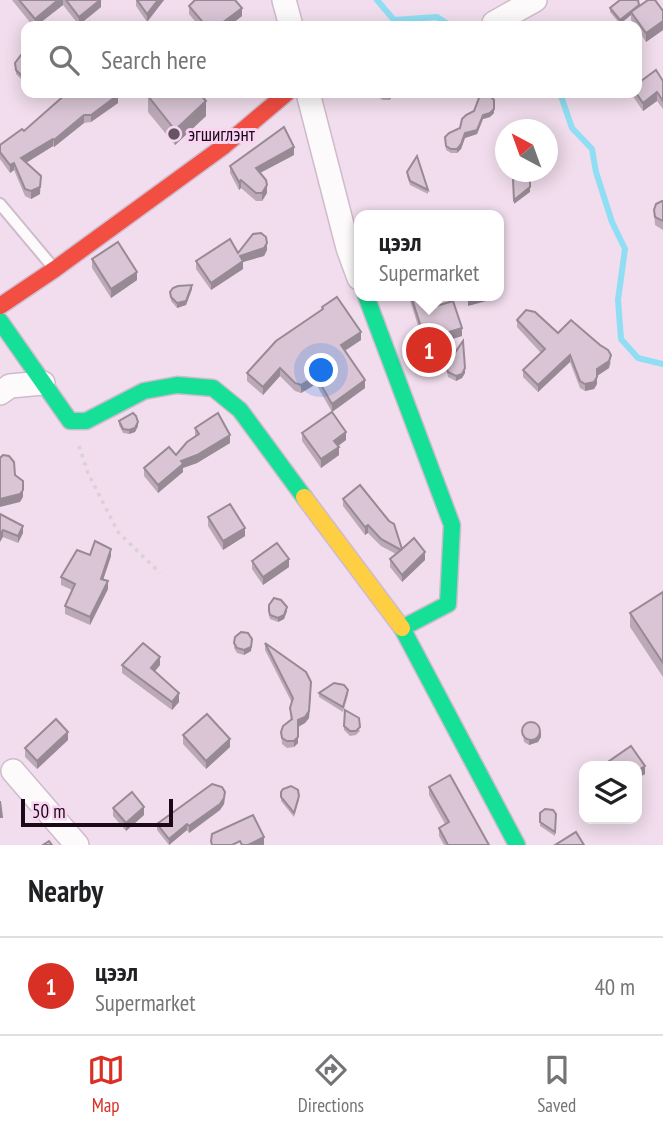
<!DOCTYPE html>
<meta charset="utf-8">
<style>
:root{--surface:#fff;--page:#f2f2f2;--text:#202124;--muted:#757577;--line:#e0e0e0;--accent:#d93025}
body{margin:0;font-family:"PT Sans Narrow",sans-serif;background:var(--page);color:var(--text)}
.controls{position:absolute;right:21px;bottom:21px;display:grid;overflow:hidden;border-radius:14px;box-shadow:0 4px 18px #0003}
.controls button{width:63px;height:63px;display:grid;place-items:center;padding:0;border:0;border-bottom:2px solid var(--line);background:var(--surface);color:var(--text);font:35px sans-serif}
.compass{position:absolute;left:495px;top:119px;width:63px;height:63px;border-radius:50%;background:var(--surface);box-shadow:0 4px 18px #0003;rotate:319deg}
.scale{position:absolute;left:21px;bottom:18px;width:152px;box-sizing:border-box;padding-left:7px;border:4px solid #1b0819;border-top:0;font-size:19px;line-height:24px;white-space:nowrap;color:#1b0819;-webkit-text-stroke:5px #f9d5f2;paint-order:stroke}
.you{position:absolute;left:322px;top:371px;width:24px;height:24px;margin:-18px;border:5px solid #fff;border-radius:50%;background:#1a73e8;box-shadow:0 0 0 10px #1a73e833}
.badge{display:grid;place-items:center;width:46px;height:46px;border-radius:50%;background:var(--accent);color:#fff;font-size:23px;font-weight:700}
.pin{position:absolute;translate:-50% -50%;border:4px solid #fff;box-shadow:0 2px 7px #0006}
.popup{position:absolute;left:354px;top:210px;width:150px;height:91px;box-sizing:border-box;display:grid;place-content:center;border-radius:14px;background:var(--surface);filter:drop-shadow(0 2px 5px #0005);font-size:23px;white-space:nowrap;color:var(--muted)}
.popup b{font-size:26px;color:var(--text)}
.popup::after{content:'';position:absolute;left:50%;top:100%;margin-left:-14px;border:14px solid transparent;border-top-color:var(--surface)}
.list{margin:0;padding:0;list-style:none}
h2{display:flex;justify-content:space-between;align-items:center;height:91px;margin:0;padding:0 28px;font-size:30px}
h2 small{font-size:23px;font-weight:400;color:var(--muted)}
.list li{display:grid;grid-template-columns:46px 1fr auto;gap:21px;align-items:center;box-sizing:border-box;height:98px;padding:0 28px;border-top:2px solid var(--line)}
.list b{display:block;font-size:26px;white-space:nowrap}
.list p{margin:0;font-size:23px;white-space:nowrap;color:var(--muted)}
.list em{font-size:23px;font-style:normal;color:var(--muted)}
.icon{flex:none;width:38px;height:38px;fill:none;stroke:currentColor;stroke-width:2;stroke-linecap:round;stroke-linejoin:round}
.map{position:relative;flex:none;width:663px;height:845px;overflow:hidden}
.search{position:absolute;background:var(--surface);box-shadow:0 4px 18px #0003;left:21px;right:21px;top:21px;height:77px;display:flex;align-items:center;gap:18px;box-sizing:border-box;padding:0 24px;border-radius:14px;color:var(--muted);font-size:26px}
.sheet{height:189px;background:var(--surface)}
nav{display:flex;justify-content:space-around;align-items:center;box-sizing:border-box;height:98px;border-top:2px solid var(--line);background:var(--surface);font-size:19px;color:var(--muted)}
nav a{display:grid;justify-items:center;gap:4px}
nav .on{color:var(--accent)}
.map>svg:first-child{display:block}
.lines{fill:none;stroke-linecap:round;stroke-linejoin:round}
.stream{stroke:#90def3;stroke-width:6}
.lane-casing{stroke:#cfbbcc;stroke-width:14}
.street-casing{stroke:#cfbbcc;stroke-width:26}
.fast-casing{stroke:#cfbbcc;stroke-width:19}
.slow-casing{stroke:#cfbbcc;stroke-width:19}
.jam-casing{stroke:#cfbbcc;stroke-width:19}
.path{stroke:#d8d1d6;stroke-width:3.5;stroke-dasharray:3.5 5;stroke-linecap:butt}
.lane{stroke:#fdfafc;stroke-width:10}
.street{stroke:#fdfafc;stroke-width:23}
.fast{stroke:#16e098;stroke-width:16}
.slow{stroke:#ffcf43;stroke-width:16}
.jam{stroke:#f24e42;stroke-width:16}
.wall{fill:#bba9b7}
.shaded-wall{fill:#988a95}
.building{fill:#d9c5d5;stroke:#988a95;stroke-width:2}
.poi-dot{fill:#665363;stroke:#f9d5f2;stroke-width:2.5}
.labels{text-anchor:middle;stroke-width:6;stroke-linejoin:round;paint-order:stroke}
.poi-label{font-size:19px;fill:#1b0819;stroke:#f9d5f2;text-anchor:start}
</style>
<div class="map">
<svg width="663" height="845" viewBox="0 0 663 845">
<rect width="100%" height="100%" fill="#f1dded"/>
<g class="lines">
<g class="stream">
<polyline points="377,0 394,20 437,17 451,26"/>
<polyline points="560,93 572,128 592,149 596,172 612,222 625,249 618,300 621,339 638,358 663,364"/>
</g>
<defs>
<polyline id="lane" points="0,204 52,266"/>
<g id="street">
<polyline points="284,0 291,26"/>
<polyline points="494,23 535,0"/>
<polyline points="308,93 348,248 359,278"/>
<polyline points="0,393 10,386 43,383"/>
<polyline points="13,771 77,845"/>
</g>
<g id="fast">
<polyline points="366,296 452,525 448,604 402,628 517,845"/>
<polyline points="0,321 70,421 86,421 144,391 177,385 213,388 240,410 304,497"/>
</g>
<polyline id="slow" points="304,497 402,628"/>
<polyline id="jam" points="0,306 55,269 224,146 287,93"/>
</defs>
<use href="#lane" class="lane-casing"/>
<use href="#street" class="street-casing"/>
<use href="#fast" class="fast-casing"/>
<use href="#slow" class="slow-casing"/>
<use href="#jam" class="jam-casing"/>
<polyline class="path" points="79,446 88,473 118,532 160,573"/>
<use href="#lane" class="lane"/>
<use href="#street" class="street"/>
<use href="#fast" class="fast"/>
<use href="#slow" class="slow"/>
<use href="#jam" class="jam"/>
</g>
<g class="wall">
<polygon points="12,0 101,0 101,7 79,25 63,5 36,26 33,26"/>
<polygon points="136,0 164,0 147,22 136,6"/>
<polygon points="189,6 242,16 229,26 199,26 189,14"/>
<polygon points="639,6 663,11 663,30 646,42 637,28 637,26 636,26 631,20 631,15 620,24 610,12 610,8"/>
<polygon points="26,56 26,79 21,79 16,74 15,63"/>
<polygon points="663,81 663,109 657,101 643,111 632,95 632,93 637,93"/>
<polygon points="377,93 393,93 393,96 389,100 383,100 378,97"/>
<polygon points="148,96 206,116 175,145 148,112"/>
<polygon points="118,103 91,122 84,123 54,147 53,146 26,163 40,194 31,199 25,196 14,170 10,173 0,159 0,145 24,131"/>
<polygon points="494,113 490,117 483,119 477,134 465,138 461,149 457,153 451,153 446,150 445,137 460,128"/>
<polygon points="294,155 260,173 267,193 262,201 256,201 241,188 239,190 230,173 230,166"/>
<polygon points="407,172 428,190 428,194 410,185 407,176"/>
<polygon points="663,201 663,230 655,225 654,210"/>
<polygon points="267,250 264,256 243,262 243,269 211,290 196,269 196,261 238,253"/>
<polygon points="92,259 137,280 111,298 92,268"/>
<polygon points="192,289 186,305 177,308 171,301 170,292"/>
<polygon points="407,296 430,296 433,307 462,336 426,347 419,339 419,329 409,297 407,297"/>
<polygon points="322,307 361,340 345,351 365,388 332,412 316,384 301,393 295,391 280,376 263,395 247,381 247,373 322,309"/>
<polygon points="517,320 558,333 611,362 609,368 597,376 597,384 594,389 585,391 580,388 570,362 538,392 523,377 523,370 541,353 517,327"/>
<polygon points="446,366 465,373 462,378 456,381 448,377"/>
<polygon points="119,421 138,426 135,432 129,434 123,433 119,425"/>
<polygon points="195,428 230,443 197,463 183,468 183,472 158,493 144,476 144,468 176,455 195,436"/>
<polygon points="302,433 346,440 338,446 339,455 321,468 302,441"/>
<polygon points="343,499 402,549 425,560 402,582 390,567 390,559 396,554 381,546 368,533 365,535 343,506"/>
<polygon points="0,514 23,533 18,543 3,537"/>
<polygon points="208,517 245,536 223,550 208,526"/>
<polygon points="90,555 111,556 103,580 108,589 90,625 65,614 65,606 72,590 61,585 61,577"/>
<polygon points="252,561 289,567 263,585 252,569"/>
<polygon points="663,592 663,677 630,627 630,613"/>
<polygon points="269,605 287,611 284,619 278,622 270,619 269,615"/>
<polygon points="235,637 252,643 251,651 244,655 237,653 234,648"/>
<polygon points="265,643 311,689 309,718 305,723 298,727 298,743 294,747 287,748 282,744 281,732 291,720 290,708 292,703 265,650"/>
<polygon points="122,665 160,665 155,671 179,702 172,710 122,673"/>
<polygon points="319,693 348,695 343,712 319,697"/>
<polygon points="345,710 360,731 356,735 350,736 344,730"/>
<polygon points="522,729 541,737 538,742 529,745 524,742"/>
<polygon points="183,735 230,747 206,769 183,744"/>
<polygon points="68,740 37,769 25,757 25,748"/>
<polygon points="584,778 584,793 581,789 581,780"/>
<polygon points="429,787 489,845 444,845 439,836 439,828 445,824 429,795"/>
<polygon points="281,792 299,800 294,817 281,801"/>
<polygon points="225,799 224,804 220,810 189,833 187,830 169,845 157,830 157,824"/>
<polygon points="113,808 144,815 126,831 113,816"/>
<polygon points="540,813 556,814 555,836 540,826"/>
</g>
<g class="shaded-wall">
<polygon points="58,0 63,0 63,5 36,26 35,26 35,19"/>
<polygon points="100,0 101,0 101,7 79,25 79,17"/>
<polygon points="158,0 164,0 147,22 147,14"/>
<polygon points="639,5 639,9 631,12 631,15 620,24 620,20"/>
<polygon points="242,8 242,16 229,26 218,26"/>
<polygon points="663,21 663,30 646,42 646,33"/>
<polygon points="657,92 657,101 643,111 643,103"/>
<polygon points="392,93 393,93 393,96 389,100 389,96"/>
<polygon points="118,95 118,103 91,122 91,115"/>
<polygon points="206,101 206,116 175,145 175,130"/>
<polygon points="494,109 494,113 490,117 483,119 477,134 465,138 461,149 457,153 457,149 465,133 483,115"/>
<polygon points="84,115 84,123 54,147 54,140"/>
<polygon points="53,139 53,146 21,166 21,158"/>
<polygon points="294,147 294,155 256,175 256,168"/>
<polygon points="14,163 14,170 10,173 10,165"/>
<polygon points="41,176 40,194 31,199 31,191"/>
<polygon points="241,180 241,188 239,190 239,182"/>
<polygon points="267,185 267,193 262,201 262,193"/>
<polygon points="530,187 530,192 514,204 514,200"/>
<polygon points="267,243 267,250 264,256 243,262 243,269 211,290 211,283 240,256"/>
<polygon points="137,272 137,280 111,298 111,289"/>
<polygon points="192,285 192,289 186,305 177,308 177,303"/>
<polygon points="476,296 490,296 490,300 468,306 468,298"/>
<polygon points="462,328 462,336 426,347 426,339"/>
<polygon points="361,332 361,340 341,353 341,345"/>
<polygon points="570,355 570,362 538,392 538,385"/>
<polygon points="611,355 609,368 597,376 597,369"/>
<polygon points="280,368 280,376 263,395 263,387"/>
<polygon points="465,368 465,373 462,378 456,381 456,376"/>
<polygon points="316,376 316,384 301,393 301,385"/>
<polygon points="597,377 597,384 594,389 585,391 585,384"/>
<polygon points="365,380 365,388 332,412 332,404"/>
<polygon points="138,422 138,426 135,432 129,434 129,430"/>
<polygon points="346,432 346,440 334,449 334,441"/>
<polygon points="230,435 230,443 197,463 183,468 183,472 158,493 158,485 181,461"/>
<polygon points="339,447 339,455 321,468 321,459"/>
<polygon points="23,490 23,497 20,502 0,507 0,499"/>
<polygon points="368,525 368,533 365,535 365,527"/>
<polygon points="23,526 23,533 18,543 18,536"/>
<polygon points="245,528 245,536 223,550 223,541"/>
<polygon points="3,530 3,537 0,542 0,535"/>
<polygon points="111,549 111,556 101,586 101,579"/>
<polygon points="425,552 425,560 402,582 402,575"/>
<polygon points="289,559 289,567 263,585 263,577"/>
<polygon points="108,581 108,589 90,625 90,617"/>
<polygon points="287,607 287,611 284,619 278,622 278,618"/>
<polygon points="252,639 251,651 244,655 244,650"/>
<polygon points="160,657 160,665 151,676 151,668"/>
<polygon points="311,689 309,718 305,723 298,727 298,720"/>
<polygon points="179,693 179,702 172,710 172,702"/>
<polygon points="68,732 68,740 37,769 37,761"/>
<polygon points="541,732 541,737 538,742 529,745 529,741"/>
<polygon points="298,737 298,743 294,747 294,741"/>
<polygon points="230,739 230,747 206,769 206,761"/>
<polygon points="645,766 645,774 637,779 637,771"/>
<polygon points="225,792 224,804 220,810 189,833 189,826"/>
<polygon points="144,807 144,815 126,831 126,823"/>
<polygon points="187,824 187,830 169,845 169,839"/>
<polygon points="264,837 264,845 248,845"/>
</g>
<g class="building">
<polygon points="19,0 58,0 35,19"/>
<polygon points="66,0 100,0 79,17"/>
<polygon points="137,0 158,0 147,14"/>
<polygon points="195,0 235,0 242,8 218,26 206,26 189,6"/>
<polygon points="620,0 638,0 639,5 620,20 610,8"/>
<polygon points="648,0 655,0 663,11 663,21 646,33 631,12"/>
<polygon points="90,22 101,26 90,26"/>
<polygon points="21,55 26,56 26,75 21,75 16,70 15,63"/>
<polygon points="656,70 663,81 663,101 657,92 643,103 636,93 637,84"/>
<polygon points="67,93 116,93 118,95 91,115 84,115 54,140 53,139 21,158 41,176 40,187 31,191 25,189 14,163 10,165 0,152 0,145 22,129 24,131"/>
<polygon points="152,93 199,93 206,101 175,130 148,96"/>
<polygon points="378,93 392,93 389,96 383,96"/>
<polygon points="484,95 490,96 494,100 494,109 490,113 483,115 477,130 465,133 461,144 457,149 451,149 446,146 445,137 449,133 460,128 462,119 466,115 474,111 479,98"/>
<polygon points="284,127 294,147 256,168 266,180 267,185 262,193 256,193 241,180 239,182 230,166"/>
<polygon points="417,156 428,190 410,181 407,172"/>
<polygon points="523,174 530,179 530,187 514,200 513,180 517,176"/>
<polygon points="662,201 663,201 663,221 655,217 654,210 656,204"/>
<polygon points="261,233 266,237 267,243 264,248 240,256 243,261 211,283 196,261 230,239 238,253 253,234"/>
<polygon points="118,242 137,272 111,289 92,259"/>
<polygon points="192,285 186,301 177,303 171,297 170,292 173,288 178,286"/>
<polygon points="411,296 430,296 433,307 453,301 462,328 426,339 419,331 420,324"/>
<polygon points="337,297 361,332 341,345 365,380 332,404 316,376 301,385 295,383 280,368 263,387 247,373 276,341 323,309 322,307"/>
<polygon points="526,310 535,312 558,333 571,320 600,345 608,350 611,355 609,361 597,369 597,377 594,382 585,384 580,381 570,355 538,385 523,370 545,349 517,320"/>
<polygon points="463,341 465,368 462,374 456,376 448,372 446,366"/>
<polygon points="332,412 346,432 334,441 339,447 321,459 302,433"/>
<polygon points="133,413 136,416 138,422 135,428 129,430 123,429 119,421"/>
<polygon points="218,413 230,435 197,455 181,461 183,464 158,485 144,468 169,447 176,455 187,442 199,434 195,428"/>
<polygon points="3,455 9,456 14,462 15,475 23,481 23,490 20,494 0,499 0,458"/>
<polygon points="360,485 389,521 394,524 402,549 414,538 425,552 402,575 390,559 401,550 381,539 368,525 365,527 343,499"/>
<polygon points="230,504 245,528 223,541 208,517"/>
<polygon points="0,514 23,526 18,536 3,530 0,535"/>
<polygon points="95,541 111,549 101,579 108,581 90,617 65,606 75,584 61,577 77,550 90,555"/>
<polygon points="277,543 289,559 263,577 252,561"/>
<polygon points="663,592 663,663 630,613"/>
<polygon points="274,598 281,600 287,607 284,615 278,618 270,615 269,611 269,605"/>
<polygon points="241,632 248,633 252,639 251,647 244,650 237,648 234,643 235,637"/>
<polygon points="143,643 160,657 151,668 179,693 172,702 122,665"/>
<polygon points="265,643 306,672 311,682 309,711 305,717 298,720 298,737 294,741 287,741 282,738 281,732 283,726 292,719 290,708 293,698"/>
<polygon points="334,683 344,685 348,690 343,707 319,693"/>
<polygon points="345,710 359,718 360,727 356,731 350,731 344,726"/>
<polygon points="207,714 230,739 206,761 183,735"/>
<polygon points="56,719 68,732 37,761 25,748"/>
<circle cx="531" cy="731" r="9"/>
<polygon points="631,746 645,766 637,771 637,766 602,766"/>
<polygon points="450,775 489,845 448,845 439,828 449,822 429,787"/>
<polygon points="212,784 222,787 225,792 224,798 220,804 189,826 187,824 169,839 157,824"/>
<polygon points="291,786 298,790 299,796 294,813 281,797 281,792 283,789"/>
<polygon points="132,792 144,807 126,823 113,808"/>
<polygon points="0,801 2,817 0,817"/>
<polygon points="545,809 553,810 556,814 555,832 540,822 540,813"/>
<polygon points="253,815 264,837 248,845 242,845 240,841 232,845 212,845 211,841 212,834"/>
<polygon points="576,832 584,845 555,845"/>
<polygon points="49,841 52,845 43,845"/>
</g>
<circle class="poi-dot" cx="174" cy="134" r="7"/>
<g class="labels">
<g class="poi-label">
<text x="188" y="141">эгшиглэнт</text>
</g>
</g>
</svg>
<div class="controls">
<button><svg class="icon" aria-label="layers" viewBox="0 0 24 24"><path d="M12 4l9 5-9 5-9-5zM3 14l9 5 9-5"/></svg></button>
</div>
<svg class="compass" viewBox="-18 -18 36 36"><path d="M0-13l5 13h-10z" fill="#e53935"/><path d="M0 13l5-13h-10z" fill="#757577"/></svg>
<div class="scale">50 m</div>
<div class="you"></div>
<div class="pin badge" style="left:429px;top:350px">1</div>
<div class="popup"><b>цээл</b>Supermarket</div>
<div class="search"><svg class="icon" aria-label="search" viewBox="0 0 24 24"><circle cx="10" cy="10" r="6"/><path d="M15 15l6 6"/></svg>Search here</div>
</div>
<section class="sheet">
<h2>Nearby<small></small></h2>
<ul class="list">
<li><span class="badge">1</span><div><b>цээл</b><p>Supermarket</p></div><em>40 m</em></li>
</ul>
</section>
<nav>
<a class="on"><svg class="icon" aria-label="map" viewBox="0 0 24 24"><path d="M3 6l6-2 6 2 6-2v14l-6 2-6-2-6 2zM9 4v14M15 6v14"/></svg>Map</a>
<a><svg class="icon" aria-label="directions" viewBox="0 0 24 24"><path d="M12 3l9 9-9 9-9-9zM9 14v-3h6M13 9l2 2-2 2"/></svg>Directions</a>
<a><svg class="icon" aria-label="saved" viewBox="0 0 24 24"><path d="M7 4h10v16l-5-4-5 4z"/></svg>Saved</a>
</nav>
